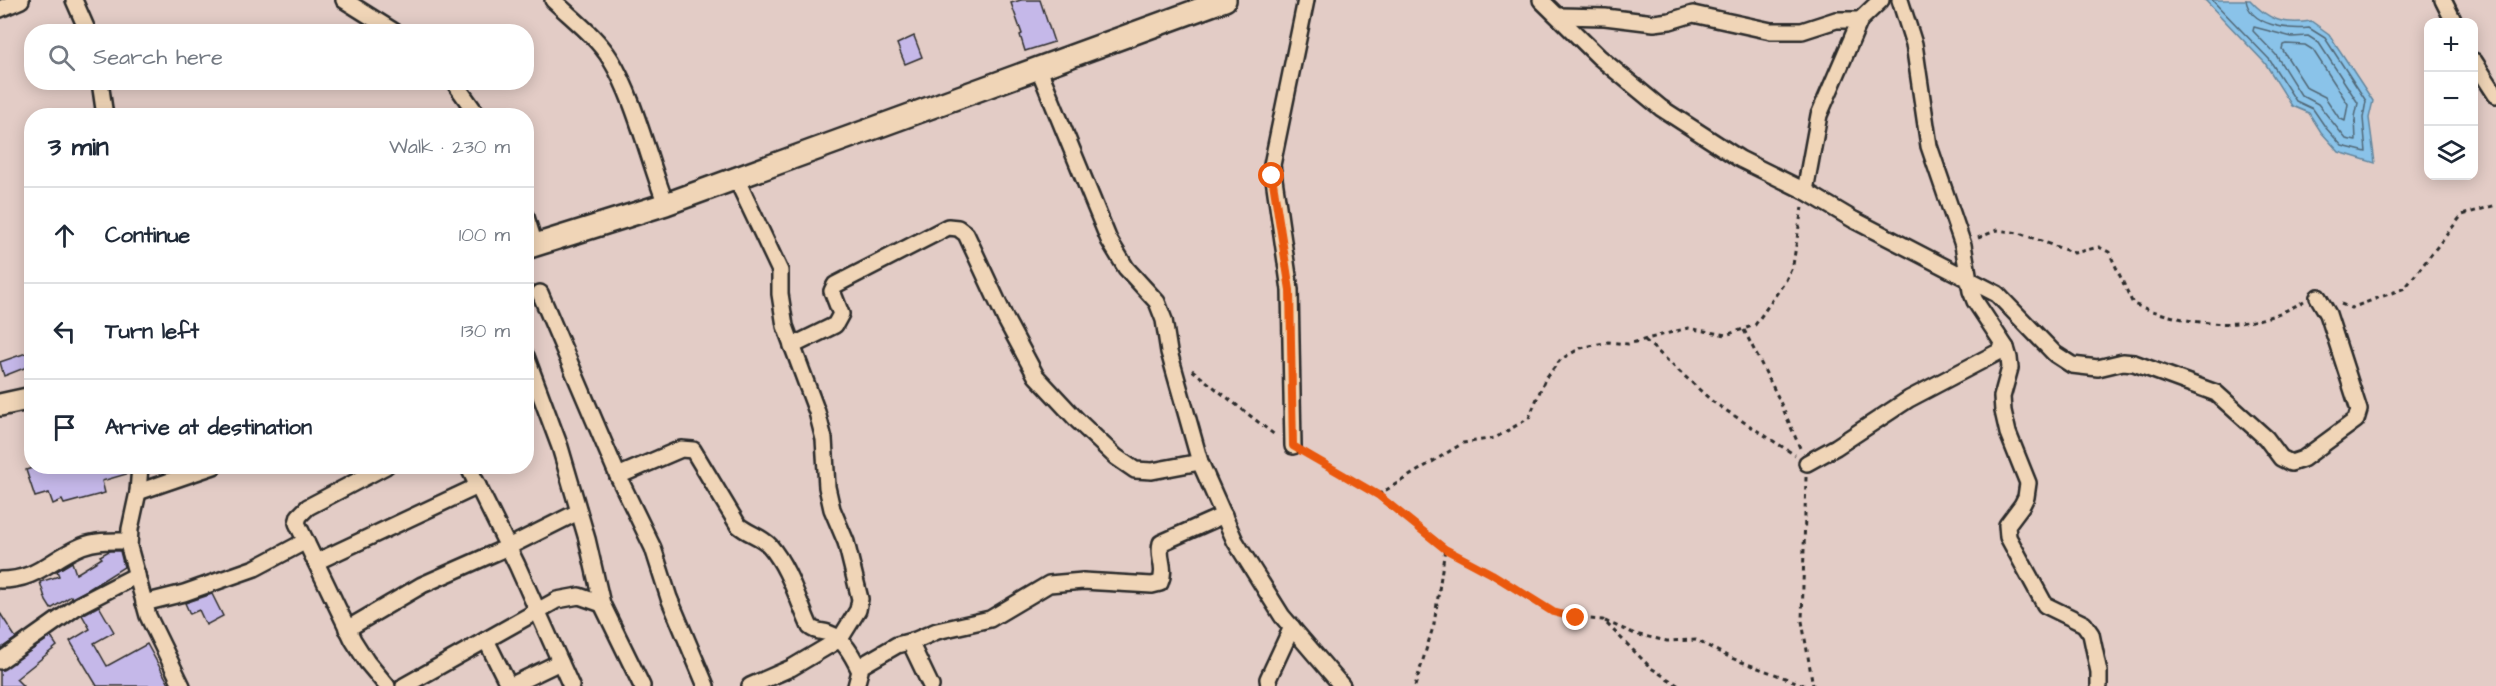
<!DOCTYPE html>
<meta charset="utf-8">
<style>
:root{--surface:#fff;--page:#f6f6f7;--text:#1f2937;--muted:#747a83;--line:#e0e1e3}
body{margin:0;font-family:"Architects Daughter",sans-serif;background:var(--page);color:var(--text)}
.controls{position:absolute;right:18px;top:18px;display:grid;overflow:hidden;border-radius:12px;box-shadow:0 3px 15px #0003}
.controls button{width:54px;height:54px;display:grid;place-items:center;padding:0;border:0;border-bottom:2px solid var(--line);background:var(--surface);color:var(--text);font:30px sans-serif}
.stop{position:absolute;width:18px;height:18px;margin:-14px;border:4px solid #ea580c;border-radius:50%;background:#fff}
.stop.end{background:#ea580c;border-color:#fff;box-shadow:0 2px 6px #0008}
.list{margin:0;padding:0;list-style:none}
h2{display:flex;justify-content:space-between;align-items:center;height:78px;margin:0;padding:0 24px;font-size:26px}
h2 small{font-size:20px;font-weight:400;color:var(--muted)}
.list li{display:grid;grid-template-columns:39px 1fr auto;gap:18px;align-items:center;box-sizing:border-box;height:96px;padding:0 24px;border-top:2px solid var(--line)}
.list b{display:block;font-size:22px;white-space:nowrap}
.list em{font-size:20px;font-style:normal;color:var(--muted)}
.icon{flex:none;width:33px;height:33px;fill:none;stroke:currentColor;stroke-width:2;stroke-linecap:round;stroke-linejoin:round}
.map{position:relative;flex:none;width:2496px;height:686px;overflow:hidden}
.search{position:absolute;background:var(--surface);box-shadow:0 3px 15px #0003;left:24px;top:24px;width:510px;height:66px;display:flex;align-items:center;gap:15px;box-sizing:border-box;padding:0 21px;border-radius:24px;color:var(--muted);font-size:22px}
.panel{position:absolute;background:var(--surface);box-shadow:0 3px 15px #0003;left:24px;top:108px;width:510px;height:366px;border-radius:24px}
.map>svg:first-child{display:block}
.water{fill:#8ac3e9;stroke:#64869d;stroke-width:1.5}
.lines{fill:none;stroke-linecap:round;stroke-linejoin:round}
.shore{stroke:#516877;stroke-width:1.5}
.building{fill:#c5b8e9;stroke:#2b2b2b;stroke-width:1.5}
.street-casing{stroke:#2b2b2b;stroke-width:20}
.secondary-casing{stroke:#2b2b2b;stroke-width:26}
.path{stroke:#2b2b2b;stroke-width:3;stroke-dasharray:4.5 4.5;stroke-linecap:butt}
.street{stroke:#f0d5b7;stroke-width:15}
.secondary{stroke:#f0d5b7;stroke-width:21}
.route{stroke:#ea580c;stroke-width:8}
</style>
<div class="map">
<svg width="2496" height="686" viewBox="0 0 2496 686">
<rect width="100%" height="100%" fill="#e3ccc6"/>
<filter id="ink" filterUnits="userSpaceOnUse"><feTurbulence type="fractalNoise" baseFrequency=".0167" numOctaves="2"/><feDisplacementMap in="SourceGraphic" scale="12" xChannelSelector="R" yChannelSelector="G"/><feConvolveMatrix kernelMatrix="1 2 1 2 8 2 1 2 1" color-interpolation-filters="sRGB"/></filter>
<g filter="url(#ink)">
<path class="water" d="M2205,0H2250C2268,20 2283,25 2311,21L2329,34L2373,101L2369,118L2375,163L2339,152L2321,132L2309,113L2292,106L2265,63Z"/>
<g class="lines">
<g class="shore">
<path d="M2212,0L2269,59L2296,101L2313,109L2326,128L2342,146L2366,152L2363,118L2366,101L2325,38L2309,28C2289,30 2250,26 2246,0"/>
<polygon points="2254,27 2292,37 2308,36 2319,43 2358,103 2355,117 2356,141 2346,139 2318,104 2301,95 2276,55 2253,31"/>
<polygon points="2286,44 2305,45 2313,50 2348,104 2345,121 2339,118 2325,97 2307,88 2282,49 2283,45"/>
</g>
</g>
<g class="building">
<polygon points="1021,0 1040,0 1054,42 1025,51 1020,35 1022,34 1011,3"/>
<polygon points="914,36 922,57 905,64 897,44"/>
<polygon points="32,351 32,365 4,376 0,362"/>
<polygon points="38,466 70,466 73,472 95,466 130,466 130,473 102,481 105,493 64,504 62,500 53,504 49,493 35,497 26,470"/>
<polygon points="109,551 120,551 124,567 89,589 72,598 71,596 51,609 46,601 40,582 59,576 57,571 72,562 76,574 102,558 100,556"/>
<polygon points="212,594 223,616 206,625 199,610 190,614 185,603"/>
<polygon points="99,606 114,632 94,643 107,666 147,644 170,686 97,686 70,641 90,629 82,615"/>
<polygon points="0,613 16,638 0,649"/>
<polygon points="51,637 57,646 16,679 23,686 0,686 0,671"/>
</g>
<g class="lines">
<defs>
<g id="street">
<polyline points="74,0 88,32"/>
<polyline points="344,0 395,32"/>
<path d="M553,0C573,19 597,37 611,60C635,99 649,161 666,204"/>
<polyline points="1541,0 1599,57 1661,108 1740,159 1805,191 1854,220 1997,294 2055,354 2072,365 2098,368 2123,362 2134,363 2216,393 2266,438 2281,458 2291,463 2303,459 2356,420 2359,410 2328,314 2318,297"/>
<polyline points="1900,0 1914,44 1929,146 1963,245 1971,291 1975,301 2006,348 2009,358 2010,368 2002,397 2003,411 2008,433 2028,483 2026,497 2022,505 2007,525 2008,537 2045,605 2084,624 2091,634 2099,672 2099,686"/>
<polyline points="2443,0 2454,22"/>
<polyline points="0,9 21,0"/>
<polyline points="1559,16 1605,17 1654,23 1670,21 1693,14 1771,31 1802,31 1836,20 1860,20"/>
<polyline points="2474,61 2496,95"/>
<polyline points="1038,67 1109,240 1126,268 1157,302 1164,320 1169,352 1200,462 1235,541 1282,616 1342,686"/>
<polyline points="100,82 105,116"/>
<polyline points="454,82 478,116"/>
<polyline points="736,178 780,271 780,294 785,326 817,412 824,439 827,487 832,509 846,542 860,599 858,610 840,639 791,668 750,686"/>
<polyline points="1805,191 1819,115 1860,20 1881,0"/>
<polyline points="526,217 535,245"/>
<polyline points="540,293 618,476 653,548 669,598 706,686"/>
<polyline points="792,346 835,325 841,314 832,291 835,285 948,227 958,228 966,234 1006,320 1036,376 1077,420 1116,457 1135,470 1152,471 1200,462"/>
<polyline points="526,356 560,447 587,539 602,604 642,686"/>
<polyline points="1293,446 1290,290 1272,165 1306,0"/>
<polyline points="1807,463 1836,447 1909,399 2006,348"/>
<polyline points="140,466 138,492 130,529 129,547 148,616 182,686"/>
<polyline points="386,466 308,507 299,516 297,523 353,640 367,662 387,686"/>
<polyline points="468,466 517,565 571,686"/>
<path d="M618,476L681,449L693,450L738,525C748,534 761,536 770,546C789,568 798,601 810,627C816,632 822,631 828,633C844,638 853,657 860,671L856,686"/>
<polyline points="138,492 214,466"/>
<polyline points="316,562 478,486"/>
<path d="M0,580C38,580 50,559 82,546C97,540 112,541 129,541"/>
<polyline points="144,603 184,593 255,568 306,541"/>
<polyline points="347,629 422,585 508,547 578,512"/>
<polyline points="486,640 509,686"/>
<polyline points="910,642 931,686"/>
<polyline points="0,661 79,605 137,575"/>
<path d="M859,667L897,645L916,640L937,631L990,619L1049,584L1083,581L1152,585L1160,583C1167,567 1157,558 1161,543L1224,515"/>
<polyline points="404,686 557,600 579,596 602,604"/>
<polyline points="510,686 560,662"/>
<polyline points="1269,686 1268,679 1292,627"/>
</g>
<g id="secondary">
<polyline points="526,248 666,204 1225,0"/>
<polyline points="0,405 32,398"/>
</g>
</defs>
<use href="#street" class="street-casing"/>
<use href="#secondary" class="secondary-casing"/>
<g class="path">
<path d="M1978,238L1997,230L2019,233L2074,253L2099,247L2109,252L2133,304C2191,326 2248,335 2304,301"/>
<polyline points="2341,304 2351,308 2405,288 2462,215 2496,205"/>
<polyline points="1744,330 1778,397 1800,448"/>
<polyline points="1645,340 1713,402 1795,455"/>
<polyline points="1192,370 1276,436"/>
<polyline points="1306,453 1378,495 1445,549 1492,574 1553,612 1576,618 1603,620 1651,668 1679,686"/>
<polyline points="1806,477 1802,621 1813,686"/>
<polyline points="1378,495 1463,443 1495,438 1529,418 1545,379 1561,359 1581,348 1608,342 1628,344 1688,328 1726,335 1755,325 1786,280 1793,265 1802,207"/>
<polyline points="1605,621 1635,634 1667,641 1696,640 1731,658 1807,686"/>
<polyline points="1415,686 1434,624 1445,549"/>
</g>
<use href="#street" class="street"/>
<use href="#secondary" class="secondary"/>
</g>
</g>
<g class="lines" filter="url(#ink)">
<polyline class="route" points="1272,176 1290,290 1293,446 1378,495 1445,549 1492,574 1553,612 1576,618"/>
</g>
</svg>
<div class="controls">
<button>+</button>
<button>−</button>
<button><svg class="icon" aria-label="layers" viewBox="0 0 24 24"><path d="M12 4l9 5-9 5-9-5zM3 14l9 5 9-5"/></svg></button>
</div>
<div class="stop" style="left:1272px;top:176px"></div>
<div class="stop end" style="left:1576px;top:618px"></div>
<div class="search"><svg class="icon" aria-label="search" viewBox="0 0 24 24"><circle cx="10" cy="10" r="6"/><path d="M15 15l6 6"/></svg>Search here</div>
<section class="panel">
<h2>3 min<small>Walk · 230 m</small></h2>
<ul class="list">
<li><svg class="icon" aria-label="ahead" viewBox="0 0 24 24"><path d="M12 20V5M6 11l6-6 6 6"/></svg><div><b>Continue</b></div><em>100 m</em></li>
<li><svg class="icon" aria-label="left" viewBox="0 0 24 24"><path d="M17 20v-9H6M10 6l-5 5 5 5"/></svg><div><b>Turn left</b></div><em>130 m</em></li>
<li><svg class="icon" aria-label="arrive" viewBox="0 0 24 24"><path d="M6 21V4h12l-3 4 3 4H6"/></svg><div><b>Arrive at destination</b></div></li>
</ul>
</section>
</div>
